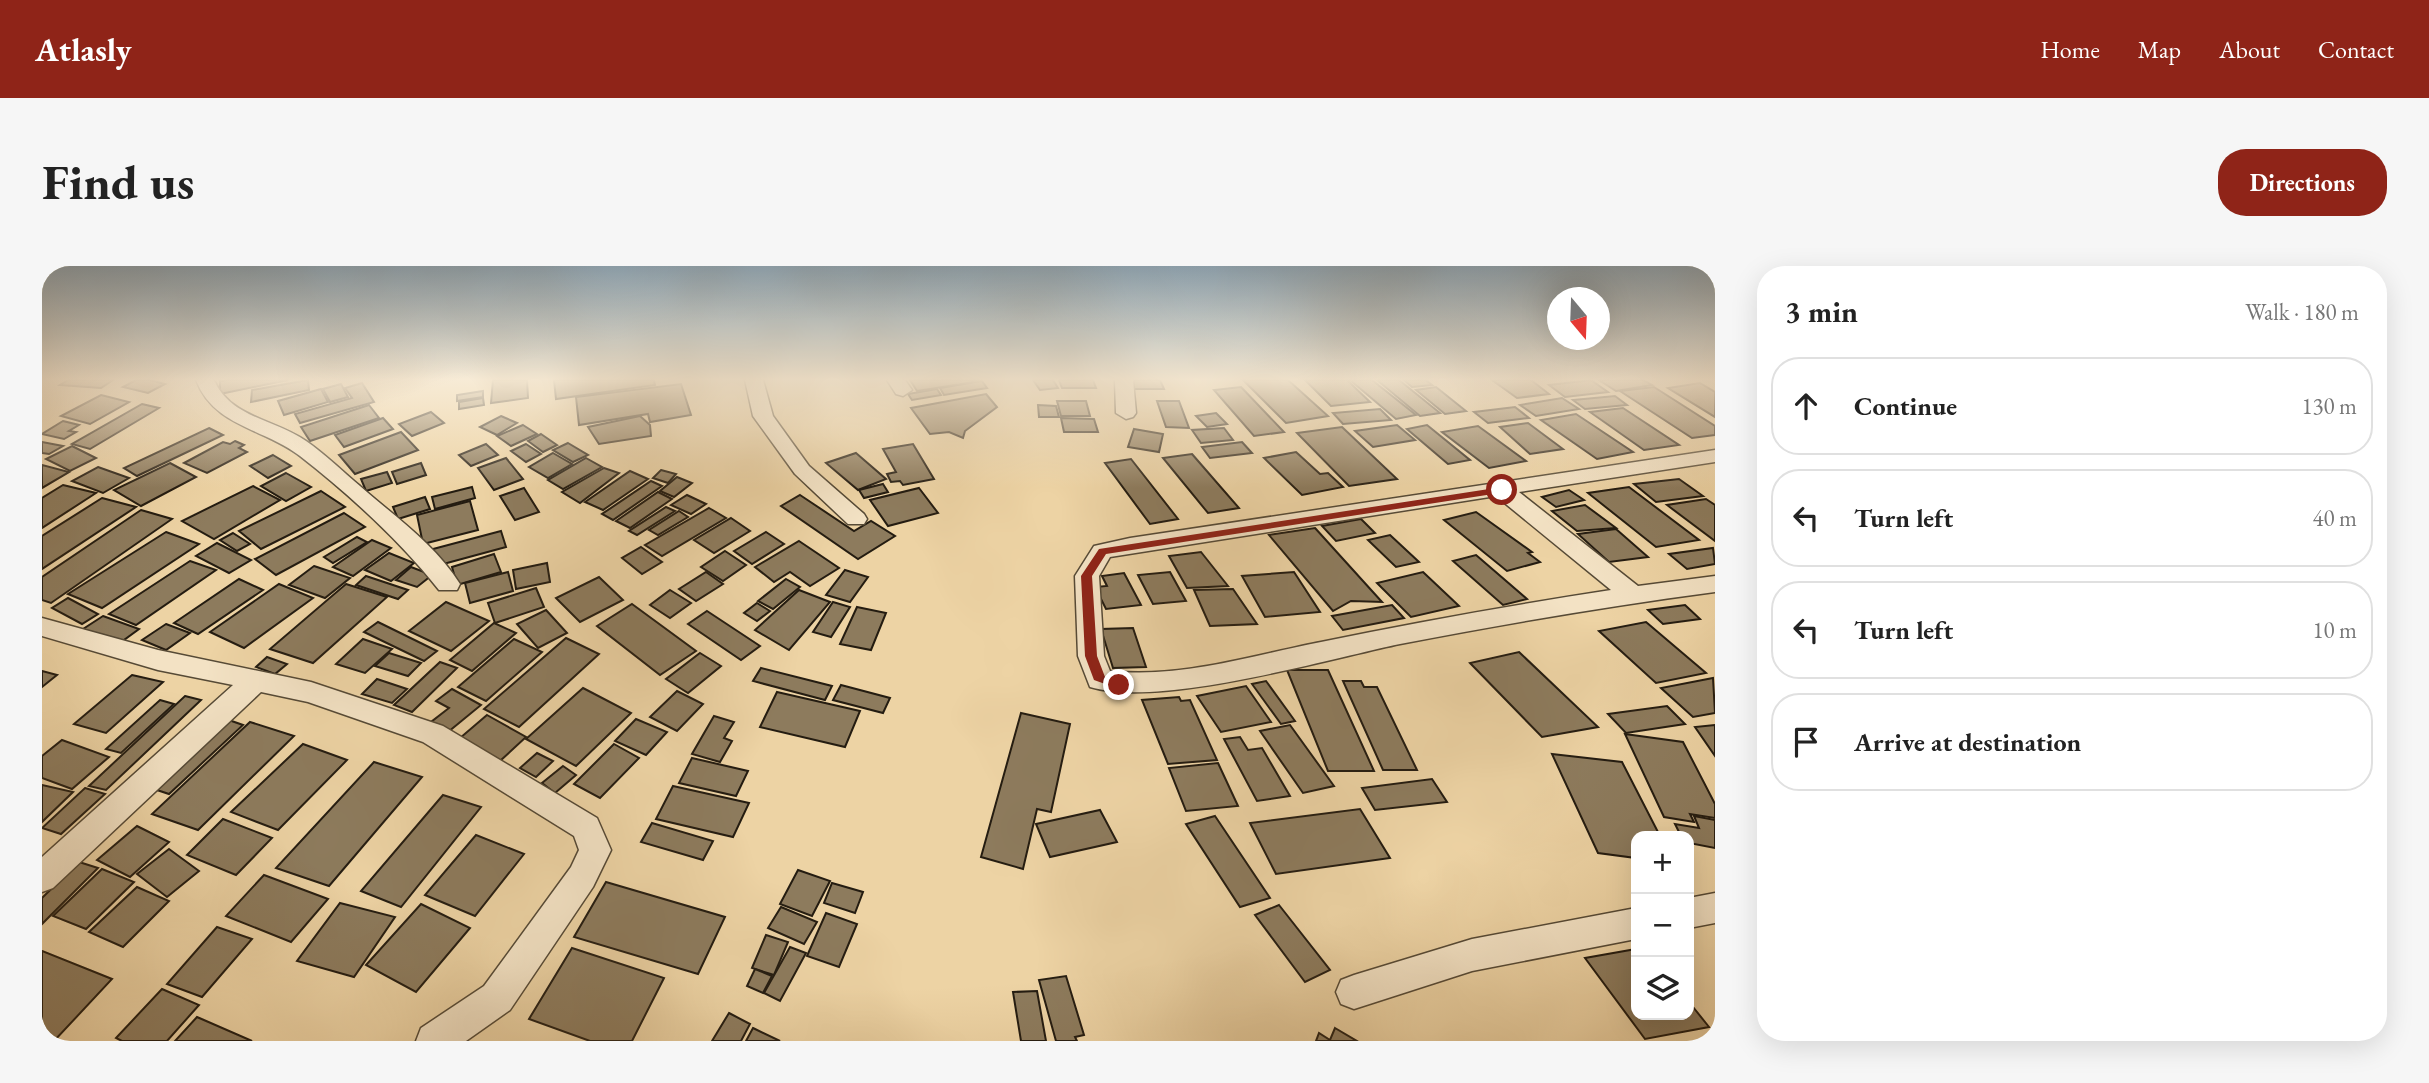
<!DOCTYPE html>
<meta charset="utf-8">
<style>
:root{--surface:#fff;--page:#f6f6f6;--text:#222;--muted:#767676;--line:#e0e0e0;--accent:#8f2418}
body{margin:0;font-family:"EB Garamond",serif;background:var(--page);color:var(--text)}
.controls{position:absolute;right:21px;bottom:21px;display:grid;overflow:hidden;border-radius:14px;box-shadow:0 7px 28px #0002}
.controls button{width:63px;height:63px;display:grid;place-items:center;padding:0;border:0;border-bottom:2px solid var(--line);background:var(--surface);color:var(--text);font:35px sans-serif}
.compass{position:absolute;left:1505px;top:21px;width:63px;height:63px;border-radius:50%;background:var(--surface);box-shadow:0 7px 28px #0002;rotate:161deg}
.stop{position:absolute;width:21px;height:21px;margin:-16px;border:5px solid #8f2418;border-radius:50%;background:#fff}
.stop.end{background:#8f2418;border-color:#fff;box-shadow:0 2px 7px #0008}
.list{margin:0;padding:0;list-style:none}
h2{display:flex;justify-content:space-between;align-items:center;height:91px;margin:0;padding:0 28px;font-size:30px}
h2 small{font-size:23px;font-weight:400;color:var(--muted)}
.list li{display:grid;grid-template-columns:46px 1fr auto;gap:21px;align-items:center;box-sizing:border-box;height:98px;margin:0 14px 14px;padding:0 14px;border:2px solid var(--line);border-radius:28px}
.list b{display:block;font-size:26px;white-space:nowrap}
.list em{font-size:23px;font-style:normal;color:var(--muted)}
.icon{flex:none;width:38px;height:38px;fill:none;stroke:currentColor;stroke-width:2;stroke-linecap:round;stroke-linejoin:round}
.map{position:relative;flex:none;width:1673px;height:775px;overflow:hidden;border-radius:28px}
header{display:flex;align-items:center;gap:42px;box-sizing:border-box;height:98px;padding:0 35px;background:var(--accent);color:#fff}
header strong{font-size:33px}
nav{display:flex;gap:38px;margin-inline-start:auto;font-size:24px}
.intro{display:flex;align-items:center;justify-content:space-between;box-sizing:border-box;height:168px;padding:0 42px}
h1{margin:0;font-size:49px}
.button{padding:18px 32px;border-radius:28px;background:var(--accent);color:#fff;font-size:24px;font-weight:700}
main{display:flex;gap:42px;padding:0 42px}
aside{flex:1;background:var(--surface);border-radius:28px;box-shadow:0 7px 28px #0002}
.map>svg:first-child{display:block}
.building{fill:#8d7b5d;stroke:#241c11;stroke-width:2}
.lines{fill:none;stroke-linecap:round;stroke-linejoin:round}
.minor-casing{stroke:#564a36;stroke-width:3}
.minor{fill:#f3e2c4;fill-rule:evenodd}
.route{fill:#8f2418}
</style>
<header>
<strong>Atlasly</strong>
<nav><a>Home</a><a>Map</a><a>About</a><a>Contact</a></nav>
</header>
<div class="intro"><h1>Find us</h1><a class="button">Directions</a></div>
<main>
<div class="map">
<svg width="1673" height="775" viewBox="0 0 1673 775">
<rect width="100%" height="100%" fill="#edd3a4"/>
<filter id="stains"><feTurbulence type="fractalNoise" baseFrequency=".00286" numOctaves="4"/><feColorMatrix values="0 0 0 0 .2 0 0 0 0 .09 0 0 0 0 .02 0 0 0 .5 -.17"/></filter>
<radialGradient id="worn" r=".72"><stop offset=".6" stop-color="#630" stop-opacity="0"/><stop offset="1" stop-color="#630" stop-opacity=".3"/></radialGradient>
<g class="building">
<polygon points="26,114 71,114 59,122 18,119"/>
<polygon points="94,114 108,114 123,118 106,127 81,121"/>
<polygon points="185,114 246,114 178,128 178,115"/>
<polygon points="266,114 267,124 209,136 210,124"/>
<polygon points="451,114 485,114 486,132 449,137"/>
<polygon points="512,114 612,114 613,119 514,133"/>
<polygon points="868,114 939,114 939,115 875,125"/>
<polygon points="991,114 1011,114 1016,122 998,124"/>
<polygon points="1017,114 1051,114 1054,122 1020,122"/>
<polygon points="1085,114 1118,114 1122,123 1088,123"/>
<polygon points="1201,114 1246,114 1286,150 1244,157"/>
<polygon points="1263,114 1305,114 1328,136 1289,140"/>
<polygon points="1308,114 1330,114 1374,149 1354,153"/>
<polygon points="1335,114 1357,114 1398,147 1378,150"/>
<polygon points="1362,114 1384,114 1390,119 1370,121"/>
<polygon points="1450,114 1489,114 1507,128 1475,132"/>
<polygon points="1549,114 1566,126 1523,131 1507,119"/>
<polygon points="1557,114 1601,114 1610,119 1574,125"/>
<polygon points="940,115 945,122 902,129 898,122"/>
<polygon points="320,117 332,136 258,157 253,148 310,132 303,122"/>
<polygon points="1658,117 1673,126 1673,151 1626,122"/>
<polygon points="299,118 306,131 288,136 281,123"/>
<polygon points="639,118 649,149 608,156 606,148 537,159 534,131"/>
<polygon points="1199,121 1242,166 1212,170 1172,124"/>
<polygon points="1394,121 1424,145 1403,148 1374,124"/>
<polygon points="1612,121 1673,160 1673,169 1650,172 1578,125"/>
<polygon points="279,123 286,136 242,149 236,135"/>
<polygon points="895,123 899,129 870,134 866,128"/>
<polygon points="441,125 441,131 415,135 415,129"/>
<polygon points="944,128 955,141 923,165 921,172 907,166 888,168 869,142"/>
<polygon points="59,129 87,136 48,158 19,150"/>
<polygon points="1573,130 1585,139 1543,143 1531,134"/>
<polygon points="441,132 442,139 417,143 417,136"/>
<polygon points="1520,132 1537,143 1494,150 1478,139"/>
<polygon points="1015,135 1044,135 1048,150 1019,150"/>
<polygon points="1115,135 1137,135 1147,162 1124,161"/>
<polygon points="100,138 117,142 48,183 30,178"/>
<polygon points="327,139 337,152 268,175 259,161"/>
<polygon points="996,139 1014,140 1017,151 997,151"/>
<polygon points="1473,141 1487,152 1446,157 1432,146"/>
<polygon points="1581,142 1637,179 1602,184 1548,146"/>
<polygon points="1338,143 1349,154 1301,158 1291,147"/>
<polygon points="389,146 402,157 370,170 357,158"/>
<polygon points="1174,147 1185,158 1165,161 1154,150"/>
<polygon points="1534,148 1591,186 1555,193 1499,154"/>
<polygon points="459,150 475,157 455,169 438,161"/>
<polygon points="598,150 608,159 609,170 557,178 546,161"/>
<polygon points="341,152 351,163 302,181 293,169"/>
<polygon points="1019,152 1052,153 1056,166 1022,166"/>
<polygon points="21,155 37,159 27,165 34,166 22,173 0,168"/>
<polygon points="1486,157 1521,183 1488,188 1458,161"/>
<polygon points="481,159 495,168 469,180 455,170"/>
<polygon points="1355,159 1373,174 1331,181 1313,165"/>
<polygon points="1385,159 1428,194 1406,198 1365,163"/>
<polygon points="1436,160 1484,195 1447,202 1400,166"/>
<polygon points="1300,161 1355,213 1307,220 1255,167"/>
<polygon points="167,162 181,169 95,210 82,202"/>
<polygon points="1182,162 1191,174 1159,177 1150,164"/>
<polygon points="1092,163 1121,168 1117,186 1086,181"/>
<polygon points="359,166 376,184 313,208 297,189"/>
<polygon points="499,168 515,179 501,186 486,175"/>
<polygon points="193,175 202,179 197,182 205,186 165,207 142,197 181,176 188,178"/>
<polygon points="0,176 21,180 7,188 0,187"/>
<polygon points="1200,176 1210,187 1168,192 1160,181"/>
<polygon points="526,177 546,189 531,196 511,184"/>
<polygon points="444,178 456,189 429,200 417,189"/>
<polygon points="484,178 499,188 484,196 469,185"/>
<polygon points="871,178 892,213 861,219 858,215 849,216 845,208 854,206 841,183"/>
<polygon points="30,180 54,192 28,205 4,193"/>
<polygon points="1254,186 1278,208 1286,207 1301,221 1260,229 1222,192"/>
<polygon points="511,187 530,198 506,212 487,201"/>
<polygon points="814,187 844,213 816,224 784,197"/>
<polygon points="1150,188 1197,242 1166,247 1121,192"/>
<polygon points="231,189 249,200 226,212 208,200"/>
<polygon points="464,192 481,213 452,224 436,202"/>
<polygon points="544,192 560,201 521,223 506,214"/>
<polygon points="1089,193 1136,253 1108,258 1063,197"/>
<polygon points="128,197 154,211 99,240 72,224"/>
<polygon points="379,197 384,209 355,218 350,206"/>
<polygon points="0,199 27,206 0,222"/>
<polygon points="56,201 87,212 61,227 30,215"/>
<polygon points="562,202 577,207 538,237 520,226"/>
<polygon points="619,204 634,208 626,217 611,212"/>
<polygon points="588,205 606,213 561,244 543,236"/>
<polygon points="345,206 350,217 324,225 319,213"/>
<polygon points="244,207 269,221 244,235 219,220"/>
<polygon points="635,211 650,217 632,231 618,225"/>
<polygon points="1637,213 1661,230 1614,236 1592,218"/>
<polygon points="609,215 620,220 571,254 560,248"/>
<polygon points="841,218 846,226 822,232 817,224"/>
<polygon points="21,219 54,227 0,262 0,232"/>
<polygon points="211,220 238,234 172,273 140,255"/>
<polygon points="430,221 433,232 393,243 390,231"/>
<polygon points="1587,221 1657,274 1614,281 1546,227"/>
<polygon points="482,222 497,246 473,254 458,230"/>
<polygon points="877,222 896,247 846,260 828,234"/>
<polygon points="1527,224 1542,234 1514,241 1500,231"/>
<polygon points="279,225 303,241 219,283 197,265"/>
<polygon points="616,226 630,233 588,262 574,255"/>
<polygon points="645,229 664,238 649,248 629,239"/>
<polygon points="758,229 812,265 829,255 853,270 816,293 739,240"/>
<polygon points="383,231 388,243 356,253 351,241"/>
<polygon points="60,232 94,241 0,303 0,270"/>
<polygon points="1664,233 1673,239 1673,275 1625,239"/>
<polygon points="428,235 436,264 381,278 375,249"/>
<polygon points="1543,239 1574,262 1535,265 1510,245"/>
<polygon points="624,241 633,245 595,269 587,265"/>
<polygon points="667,242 684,252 620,290 603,279"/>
<polygon points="99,244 130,253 9,337 0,334 0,311"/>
<polygon points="637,245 646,251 616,269 607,264"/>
<polygon points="1434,246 1490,286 1486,287 1498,296 1465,305 1402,254"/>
<polygon points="302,247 323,261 234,309 213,293"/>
<polygon points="689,252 708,265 672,287 652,274"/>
<polygon points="1319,253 1333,267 1294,275 1280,260"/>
<polygon points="1273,262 1340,336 1309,335 1291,345 1227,269"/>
<polygon points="1574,263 1606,291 1567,296 1536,268"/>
<polygon points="459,265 464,281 394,300 391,283"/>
<polygon points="124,266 157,278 60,342 26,328"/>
<polygon points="724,266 742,278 710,298 692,285"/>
<polygon points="191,267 208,278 195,285 178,274"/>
<polygon points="1348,269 1377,296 1354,301 1326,274"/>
<polygon points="315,271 325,276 291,297 282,291"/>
<polygon points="330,274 349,282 311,310 291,301"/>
<polygon points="757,275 797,302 768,320 748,306 732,316 713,301"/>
<polygon points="175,277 209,294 187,307 154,290"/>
<polygon points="599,281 620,296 600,308 580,292"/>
<polygon points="1671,282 1673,298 1645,303 1627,288"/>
<polygon points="683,285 704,299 681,315 659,301"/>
<polygon points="1159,286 1186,320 1145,322 1127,290"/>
<polygon points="347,287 372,297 349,315 323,304"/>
<polygon points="452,288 459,306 415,319 410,301"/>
<polygon points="1434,289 1485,333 1461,339 1411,295"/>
<polygon points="148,295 174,304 94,359 67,348"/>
<polygon points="505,297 508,316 474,323 471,304"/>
<polygon points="272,300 308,312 283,332 247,319"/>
<polygon points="369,301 390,309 375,321 354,314"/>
<polygon points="803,304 826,311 808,336 784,329"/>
<polygon points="466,306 471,325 428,337 423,317"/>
<polygon points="664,306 681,318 654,335 637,323"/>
<polygon points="1128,306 1144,335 1111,338 1096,309"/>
<polygon points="1252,306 1278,346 1223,351 1200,310"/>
<polygon points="1381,306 1417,340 1369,351 1335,317"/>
<polygon points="1082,307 1099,339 1064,343 1053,321 1065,320 1060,310"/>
<polygon points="324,310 366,324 356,333 314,319"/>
<polygon points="557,311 581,334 538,356 514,332"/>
<polygon points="197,313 221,324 156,368 132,357"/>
<polygon points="744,313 758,321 731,343 716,335"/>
<polygon points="237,318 271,332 202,382 168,366"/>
<polygon points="304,318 345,331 271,397 228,383"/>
<polygon points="494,322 502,341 453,357 446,337"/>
<polygon points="1191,323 1215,358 1168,360 1152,324"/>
<polygon points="628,324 649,337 628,352 608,339"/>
<polygon points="757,324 788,336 747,384 713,364"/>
<polygon points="26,332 56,348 40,358 10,342"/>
<polygon points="404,336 447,355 409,385 367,365"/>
<polygon points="791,336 808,341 789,371 771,366"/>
<polygon points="715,337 728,345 715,355 702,347"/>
<polygon points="590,338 654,385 618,409 555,360"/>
<polygon points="1350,339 1362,352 1301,364 1290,350"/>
<polygon points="1643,339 1658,353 1621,358 1606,344"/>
<polygon points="815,341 844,347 829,384 798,378"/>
<polygon points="504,344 525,367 496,382 475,358"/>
<polygon points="665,345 718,380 699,394 646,358"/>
<polygon points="61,350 97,363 75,379 38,365"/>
<polygon points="336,356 395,385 382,395 322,366"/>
<polygon points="1604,356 1664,407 1614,417 1557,365"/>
<polygon points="452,357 474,367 430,405 408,394"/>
<polygon points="124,358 148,367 124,384 100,374"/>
<polygon points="1091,362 1104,401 1071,402 1059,363"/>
<polygon points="524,372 557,388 477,461 442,443"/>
<polygon points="321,373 350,383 323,407 294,398"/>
<polygon points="472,373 500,386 444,435 416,421"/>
<polygon points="1477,386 1556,461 1500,471 1428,397"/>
<polygon points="347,387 379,397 366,410 333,400"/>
<polygon points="658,387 679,400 646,427 624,413"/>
<polygon points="225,391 245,398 233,408 214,401"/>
<polygon points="398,396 415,402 370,446 352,439"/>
<polygon points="719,402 790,420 783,434 711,415"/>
<polygon points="1245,404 1286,404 1332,505 1286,505"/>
<polygon points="0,405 15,409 0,421"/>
<polygon points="90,409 121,416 64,467 32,458"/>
<polygon points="1671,412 1673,447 1651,451 1619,422"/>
<polygon points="335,413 365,423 350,437 320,428"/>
<polygon points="1224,415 1253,455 1239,458 1210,418"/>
<polygon points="1301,415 1319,415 1322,421 1335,421 1375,504 1341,504"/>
<polygon points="799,419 848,432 841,447 791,434"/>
<polygon points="1204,420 1229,456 1179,466 1155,430"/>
<polygon points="541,422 589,447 534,500 484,473"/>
<polygon points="410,423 439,439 406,466 389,456 407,442 394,435"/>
<polygon points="635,425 661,438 635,465 608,451"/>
<polygon points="735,426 818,445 803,481 718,461"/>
<polygon points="143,430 159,434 64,524 47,520"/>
<polygon points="1137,431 1139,435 1148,434 1175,494 1126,498 1100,434"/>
<polygon points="118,434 132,438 79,487 64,483"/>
<polygon points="1625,440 1643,458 1584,467 1566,448"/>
<polygon points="979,447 1028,458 1009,546 995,543 981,603 939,591"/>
<polygon points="445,449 484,471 458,495 418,472"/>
<polygon points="672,450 692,456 682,472 690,475 678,496 650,488"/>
<polygon points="181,452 201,459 127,528 106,521"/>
<polygon points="594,453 625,466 604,489 573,475"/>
<polygon points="208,456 252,470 156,564 110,548"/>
<polygon points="1248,459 1292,520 1261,527 1218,465"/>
<polygon points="1673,459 1673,490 1653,461"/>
<polygon points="1583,468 1641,476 1673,538 1673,552 1648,548 1652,556 1622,551"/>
<polygon points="1198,471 1206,484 1220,482 1248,530 1215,535 1182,473"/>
<polygon points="20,474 67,491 30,523 0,512 0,490"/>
<polygon points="261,478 305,494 236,564 189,546"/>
<polygon points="572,478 597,492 558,532 532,518"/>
<polygon points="495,487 511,495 494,511 478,502"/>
<polygon points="1510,488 1580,496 1618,570 1594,570 1594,592 1556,587"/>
<polygon points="650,492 706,505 694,530 637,517"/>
<polygon points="332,496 380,511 287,620 234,602"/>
<polygon points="1176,497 1196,540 1144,545 1127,502"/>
<polygon points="521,500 534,509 513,527 500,517"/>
<polygon points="1390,513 1405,536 1333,544 1320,522"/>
<polygon points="0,519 31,526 0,556"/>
<polygon points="631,520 707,537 691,571 614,553"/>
<polygon points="43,522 63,528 19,568 0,562"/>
<polygon points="401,529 439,541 359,641 319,625"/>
<polygon points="1318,543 1348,592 1234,608 1208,557"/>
<polygon points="1058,544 1075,576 1008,591 994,558"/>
<polygon points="1173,550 1228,632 1198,641 1144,558"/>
<polygon points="1652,550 1673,554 1673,582 1647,577 1647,570 1639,570 1633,558 1657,562"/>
<polygon points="181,553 230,572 194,609 145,589"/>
<polygon points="610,557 671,575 661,594 599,576"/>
<polygon points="95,560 127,576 88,611 55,594"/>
<polygon points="434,569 482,588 433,650 383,629"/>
<polygon points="127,583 157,605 125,631 95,608"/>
<polygon points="37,596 56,602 0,658 0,632"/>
<polygon points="60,603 92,616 44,663 11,650"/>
<polygon points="756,604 788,615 770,650 738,638"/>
<polygon points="222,609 286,633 249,676 184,650"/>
<polygon points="564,616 683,651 656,708 532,671"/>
<polygon points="790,617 821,626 813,647 782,637"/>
<polygon points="95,621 127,635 81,681 47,666"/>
<polygon points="298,637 353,651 312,711 255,695"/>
<polygon points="379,638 428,662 374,726 324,699"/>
<polygon points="1237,639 1288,704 1263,716 1213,649"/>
<polygon points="739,641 775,656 762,678 726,662"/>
<polygon points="784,647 815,658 797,701 765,690"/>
<polygon points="175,661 210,673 160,731 125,718"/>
<polygon points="724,669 746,676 732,709 710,702"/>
<polygon points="748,681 764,687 738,735 722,727"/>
<polygon points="530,682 622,712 590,775 548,775 487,753"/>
<polygon points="1594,683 1594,749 1647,749 1647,736 1667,761 1603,773 1543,692"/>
<polygon points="0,685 70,713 12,775 0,775"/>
<polygon points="713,703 730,710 721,727 705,720"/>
<polygon points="1024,710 1042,769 1033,771 1035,775 1014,775 997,714"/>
<polygon points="120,723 157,739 125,775 80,775 74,772"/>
<polygon points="995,725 1004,775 979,775 971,726"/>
<polygon points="687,747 708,758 699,775 670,775"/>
<polygon points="155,751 210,775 133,775"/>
<polygon points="711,762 738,775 704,775"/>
<polygon points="1293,762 1315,775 1274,775 1277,767 1288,774"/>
</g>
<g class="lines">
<defs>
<g id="minor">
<path d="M154,114H172C189,152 232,153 264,175C283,188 300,205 318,220C352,250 394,279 418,318L415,324H397C360,277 306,227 258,190C222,162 172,161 154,114Z"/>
<polygon points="703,114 721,114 731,150 767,200 822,248 825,253 822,258 806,258 753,208 711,150"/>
<polygon points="845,114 863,114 870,124 861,130 854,128"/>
<polygon points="1073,114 1091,114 1094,147 1091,151 1084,153 1074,147"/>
<path d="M1673,184V196L1477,226L1596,320L1673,310V326C1567,340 1462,358 1358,378C1282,394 1118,442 1048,421L1036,390L1033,310L1052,280L1088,272ZM1454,230L1569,324C1472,339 1375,356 1279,376C1212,389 1138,413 1068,405L1062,390L1057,310L1068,291Z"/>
<polygon points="0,352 116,384 269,416 401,460 555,552 569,584 551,621 468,744 424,775 374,775 379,762 442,720 529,601 537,584 532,570 381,476 266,436 219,426 11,622 0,626 0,591 191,419 116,404 0,370"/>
<polygon points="1673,627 1673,657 1647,662 1647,632"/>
<polygon points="1594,642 1594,673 1430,705 1312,743 1299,738 1294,726 1299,714 1312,709 1430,673"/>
</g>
</defs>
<use href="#minor" class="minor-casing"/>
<use href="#minor" class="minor"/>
</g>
<linearGradient id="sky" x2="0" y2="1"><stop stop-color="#8fa8b9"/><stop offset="0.51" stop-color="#f7ebd6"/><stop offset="1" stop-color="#f7ebd6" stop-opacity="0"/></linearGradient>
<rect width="1673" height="222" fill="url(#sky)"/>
<polygon class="route" points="1460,221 1464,226 1064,288 1050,310 1055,390 1063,411 1083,419 1077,423 1052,414 1043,390 1039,310 1057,283"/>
<rect width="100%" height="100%" filter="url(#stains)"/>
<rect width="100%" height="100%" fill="url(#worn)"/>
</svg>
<div class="controls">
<button>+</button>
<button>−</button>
<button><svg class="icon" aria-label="layers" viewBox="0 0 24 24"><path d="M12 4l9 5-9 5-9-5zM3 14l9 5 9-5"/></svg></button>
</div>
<svg class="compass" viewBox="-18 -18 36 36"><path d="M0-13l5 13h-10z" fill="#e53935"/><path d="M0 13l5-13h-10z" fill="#767676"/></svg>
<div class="stop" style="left:1460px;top:224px"></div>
<div class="stop end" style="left:1077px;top:419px"></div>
</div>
<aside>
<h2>3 min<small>Walk · 180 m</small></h2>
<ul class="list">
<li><svg class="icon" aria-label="ahead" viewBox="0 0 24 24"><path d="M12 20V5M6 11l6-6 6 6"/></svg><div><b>Continue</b></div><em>130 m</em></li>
<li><svg class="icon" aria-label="left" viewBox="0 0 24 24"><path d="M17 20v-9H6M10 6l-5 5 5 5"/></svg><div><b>Turn left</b></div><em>40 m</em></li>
<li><svg class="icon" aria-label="left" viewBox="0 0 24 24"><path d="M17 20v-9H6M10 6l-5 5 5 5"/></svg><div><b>Turn left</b></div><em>10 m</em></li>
<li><svg class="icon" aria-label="arrive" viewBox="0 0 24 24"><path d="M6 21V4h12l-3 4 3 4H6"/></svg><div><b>Arrive at destination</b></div></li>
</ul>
</aside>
</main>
